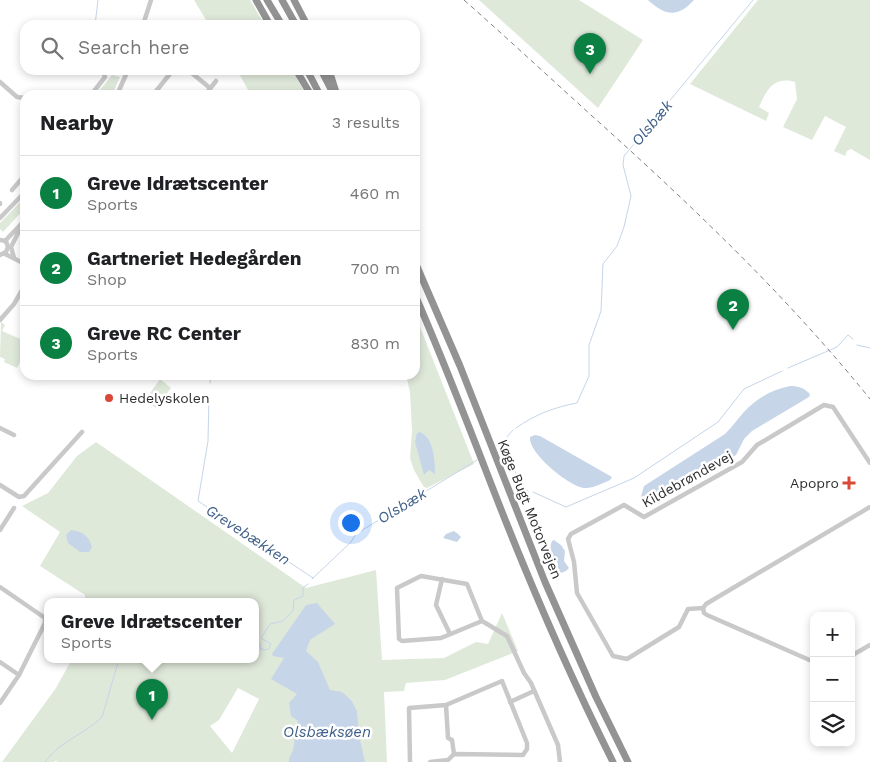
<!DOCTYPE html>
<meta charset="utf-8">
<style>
:root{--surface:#fff;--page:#f2f2f2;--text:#202124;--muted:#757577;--line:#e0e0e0;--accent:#0b8043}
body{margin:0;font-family:"Work Sans",sans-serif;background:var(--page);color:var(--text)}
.controls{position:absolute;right:15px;bottom:15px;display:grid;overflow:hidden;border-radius:10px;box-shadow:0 2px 8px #0003}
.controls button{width:45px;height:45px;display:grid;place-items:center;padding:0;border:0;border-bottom:1px solid var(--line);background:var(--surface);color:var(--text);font:25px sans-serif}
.you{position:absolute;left:350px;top:522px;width:18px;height:18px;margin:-12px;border:4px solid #fff;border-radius:50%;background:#1a73e8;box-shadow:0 0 0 8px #1a73e833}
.badge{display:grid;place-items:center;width:32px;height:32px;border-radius:50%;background:var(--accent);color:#fff;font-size:16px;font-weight:700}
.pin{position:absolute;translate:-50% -41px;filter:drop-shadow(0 1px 2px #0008)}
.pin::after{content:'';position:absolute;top:26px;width:18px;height:15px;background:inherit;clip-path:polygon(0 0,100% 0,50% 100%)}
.popup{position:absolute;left:44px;top:598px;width:215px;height:65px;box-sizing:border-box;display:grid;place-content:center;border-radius:10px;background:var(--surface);filter:drop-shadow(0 1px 4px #0005);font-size:16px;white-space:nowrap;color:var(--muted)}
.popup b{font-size:19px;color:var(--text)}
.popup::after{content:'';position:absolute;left:50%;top:100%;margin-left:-10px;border:10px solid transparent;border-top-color:var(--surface)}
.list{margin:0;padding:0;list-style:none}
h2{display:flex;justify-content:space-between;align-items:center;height:65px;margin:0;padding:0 20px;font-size:21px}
h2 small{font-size:16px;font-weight:400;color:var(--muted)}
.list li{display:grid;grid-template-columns:32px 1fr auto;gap:15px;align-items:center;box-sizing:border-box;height:75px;padding:0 20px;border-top:1px solid var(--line)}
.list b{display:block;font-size:19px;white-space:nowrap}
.list p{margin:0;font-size:16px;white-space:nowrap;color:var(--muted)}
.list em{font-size:16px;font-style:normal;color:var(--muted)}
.icon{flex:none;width:28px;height:28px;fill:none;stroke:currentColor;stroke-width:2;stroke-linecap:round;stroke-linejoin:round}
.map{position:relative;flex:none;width:870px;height:762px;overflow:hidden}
.search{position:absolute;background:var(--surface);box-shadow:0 2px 8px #0003;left:20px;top:20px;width:400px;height:55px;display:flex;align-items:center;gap:12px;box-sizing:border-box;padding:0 18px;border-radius:15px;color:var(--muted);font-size:19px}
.panel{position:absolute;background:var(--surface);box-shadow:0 2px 8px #0003;left:20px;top:90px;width:400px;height:290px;border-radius:15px}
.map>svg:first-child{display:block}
.green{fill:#dfe9da;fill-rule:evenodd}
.water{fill:#c6d5e8}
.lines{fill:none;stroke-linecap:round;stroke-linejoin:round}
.stream{stroke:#c6d5e8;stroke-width:1}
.minor{stroke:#c9c9c9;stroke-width:4.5}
.highway{stroke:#939393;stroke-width:7}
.rail{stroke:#818181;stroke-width:1;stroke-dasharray:5 4;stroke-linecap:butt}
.poi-dot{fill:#da4837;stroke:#fff;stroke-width:2}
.labels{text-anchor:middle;stroke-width:5;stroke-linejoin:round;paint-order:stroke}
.poi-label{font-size:14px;fill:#2c2c2c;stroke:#fff;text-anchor:start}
.street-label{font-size:14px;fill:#2c2c2c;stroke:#fff}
.water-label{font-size:15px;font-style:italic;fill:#3f5f88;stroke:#fff}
</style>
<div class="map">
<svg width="870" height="762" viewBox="0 0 870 762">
<rect width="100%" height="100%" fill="#fff"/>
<g class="green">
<polygon points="194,0 250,0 265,25 209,25"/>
<polygon points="479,0 579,0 643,40 598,108"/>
<path d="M758,0H870V160L851,149L847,151L845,156L834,151L846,127L825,116L812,140L783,127L797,99L795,82C774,76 767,89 759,107L769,113L766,121L690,84Z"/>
<polygon points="237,70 292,70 306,95 251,95"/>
<polygon points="112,75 120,77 112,95 96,95"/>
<polygon points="25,197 25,208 3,232 0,229 0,223"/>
<polygon points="415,314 474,464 425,489 414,470 410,458 412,431 410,392 406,375 415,375"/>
<polygon points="1,322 5,325 2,331 25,341 25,352 17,368 4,362 5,359 0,357"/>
<polygon points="160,379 171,388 156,408 145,400"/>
<path d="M96,442L306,588L376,570L382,660L444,658L476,642L488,644L502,613L518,651L445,680L406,683L404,691L384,692L387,762H56L57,760L54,762H2L56,688L72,659H256V601H85V595L40,566L60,532L22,506L48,493L77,456ZM238,688L259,699L232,753L210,726L219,720Z"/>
</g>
<g class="water">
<path d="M648,0H694C677,18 666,16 648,0Z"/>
<path d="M790,386C799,386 804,388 810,394L809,397L752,431L744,439L736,455L654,503C648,505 644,506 640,500L644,486L725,434C732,427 737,420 743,413C757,398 771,390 790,386Z"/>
<path d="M420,432C434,438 435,461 435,474L429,470L424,475L415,442L417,433Z"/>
<path d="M535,435L540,436L612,477L610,480C603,483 592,489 584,488C569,486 528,453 530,437Z"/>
<path d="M71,530C82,531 89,536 92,547L89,552H80L68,543L66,535Z"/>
<polygon points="454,531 458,534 461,537 457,542 443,538 446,534"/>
<path d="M554,540L561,545L565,551L564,561L569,568L566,571L561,573L558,569V563C553,558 548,549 552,541Z"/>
<path d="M317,603L335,624L310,640L306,651L318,662L330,690L342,692L351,700L357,711L359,736L365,762H289C289,756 291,755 293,750C296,741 293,730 298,721L291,716L289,703L297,694L271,679L284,658L273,656L272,654L306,605Z"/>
</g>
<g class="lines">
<g class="stream">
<polyline points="95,25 98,0"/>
<polyline points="113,70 114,73"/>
<polyline points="857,345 870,348"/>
<polyline points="788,368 837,347 848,335 853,339"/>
<polyline points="210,383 211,375"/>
<polyline points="209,395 208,441 198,501 313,578"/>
<path d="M516,428C534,415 555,407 577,403L589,376V345L601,311L603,264L617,246L624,227L631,196L623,165L624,156L753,0"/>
<polyline points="502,451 506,451 507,437 513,430"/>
<polyline points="506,451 522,487 528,491"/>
<polyline points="533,492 566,507 634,478 718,422 744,389 782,371"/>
<polyline points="312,579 351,542 356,534 477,460"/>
<polyline points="256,642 260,644 261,649 265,650 269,649 271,644 261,638 270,624 283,621 293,611 294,600 303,596 303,588 308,584"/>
<path d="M45,762C61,740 84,735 102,717L119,659"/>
</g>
<g class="minor">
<polyline points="181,24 182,25"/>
<polyline points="143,25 151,0"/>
<polyline points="188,70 210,88"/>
<polyline points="0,82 17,97 25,98"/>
<polyline points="91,95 105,77 103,72"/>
<polyline points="117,95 128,70"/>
<polyline points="153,95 173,70"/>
<polyline points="205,95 216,81"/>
<polyline points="12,190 25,175"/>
<polyline points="0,204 0,203"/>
<polyline points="0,218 25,192"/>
<polyline points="17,234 25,225"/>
<polyline points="0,240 6,241 8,247 6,252 0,255"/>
<polyline points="5,241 25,220"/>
<polyline points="5,254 25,264"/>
<polyline points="14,258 11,247 18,233"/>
<polyline points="0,320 14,304 25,285"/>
<polyline points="0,428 14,435"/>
<polyline points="0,485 19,497 24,496 82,432"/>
<polyline points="0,530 14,508"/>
<polyline points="442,579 436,605 450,634"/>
<polyline points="0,587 45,618 45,623 19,675 0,703"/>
<polyline points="703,608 688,609 679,627 627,659 613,656 577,593 574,562 568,539 571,534 624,505 644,517 742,462 757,445 824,405 833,407 870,463"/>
<polyline points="482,621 467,584 421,576 397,588 399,639 402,641 441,638 482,621 507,636 524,673 531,683 558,745 560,762"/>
<polyline points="851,656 870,645"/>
<polyline points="0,662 19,675"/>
<polyline points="814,662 707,615 704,613 703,608 706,604 870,507"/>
<polyline points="510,702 534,691"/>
<polyline points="446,705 448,738 452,740 454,754"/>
<polyline points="410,762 409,708 446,705 502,681 527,743 527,749 523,755 454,754 448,760 430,762"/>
</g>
<g class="highway">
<polyline points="256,0 270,25"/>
<polyline points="267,0 282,25"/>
<polyline points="282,0 296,25"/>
<polyline points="294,0 307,25"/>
<polyline points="296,70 311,95"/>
<polyline points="307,70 320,95"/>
<polyline points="321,70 334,95"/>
<polyline points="329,70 336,92"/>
<polyline points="415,262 460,366 545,582 596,697 628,762"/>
<path d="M415,295C447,368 475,443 504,517C537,600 573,682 613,762"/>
</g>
<path class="rail" d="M464,0C507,38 549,77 591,115C690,204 786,295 870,399"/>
</g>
<g class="poi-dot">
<circle cx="109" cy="398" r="5"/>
<path d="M846.5 475.5h5v5h5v5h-5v5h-5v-5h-5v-5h5z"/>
</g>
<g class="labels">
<g class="poi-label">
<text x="119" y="403">Hedelyskolen</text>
<text x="839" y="488" text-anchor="end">Apopro</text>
</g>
<g class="street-label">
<text transform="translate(687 479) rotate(-29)" y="5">Kildebrøndevej</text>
<text transform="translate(530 509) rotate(68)" y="5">Køge Bugt Motorvejen</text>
</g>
<g class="water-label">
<text transform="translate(652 123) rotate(-50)" y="5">Olsbæk</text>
<text transform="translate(402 506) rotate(-31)" y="5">Olsbæk</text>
<text transform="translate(248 535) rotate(33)" y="5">Grevebækken</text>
<text x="327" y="737">Olsbæksøen</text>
</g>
</g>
</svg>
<div class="controls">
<button>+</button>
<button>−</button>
<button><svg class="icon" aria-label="layers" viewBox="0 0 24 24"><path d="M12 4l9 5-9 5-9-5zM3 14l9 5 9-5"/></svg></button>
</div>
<div class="you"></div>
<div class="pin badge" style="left:152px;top:720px">1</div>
<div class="popup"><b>Greve Idrætscenter</b>Sports</div>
<div class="pin badge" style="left:733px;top:330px">2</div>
<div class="pin badge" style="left:590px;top:74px">3</div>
<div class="search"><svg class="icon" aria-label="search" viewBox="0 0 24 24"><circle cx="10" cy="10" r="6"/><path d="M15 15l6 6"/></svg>Search here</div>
<section class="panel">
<h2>Nearby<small>3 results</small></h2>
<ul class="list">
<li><span class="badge">1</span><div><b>Greve Idrætscenter</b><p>Sports</p></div><em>460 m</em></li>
<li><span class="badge">2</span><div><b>Gartneriet Hedegården</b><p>Shop</p></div><em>700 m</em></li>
<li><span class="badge">3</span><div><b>Greve RC Center</b><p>Sports</p></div><em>830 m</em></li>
</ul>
</section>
</div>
